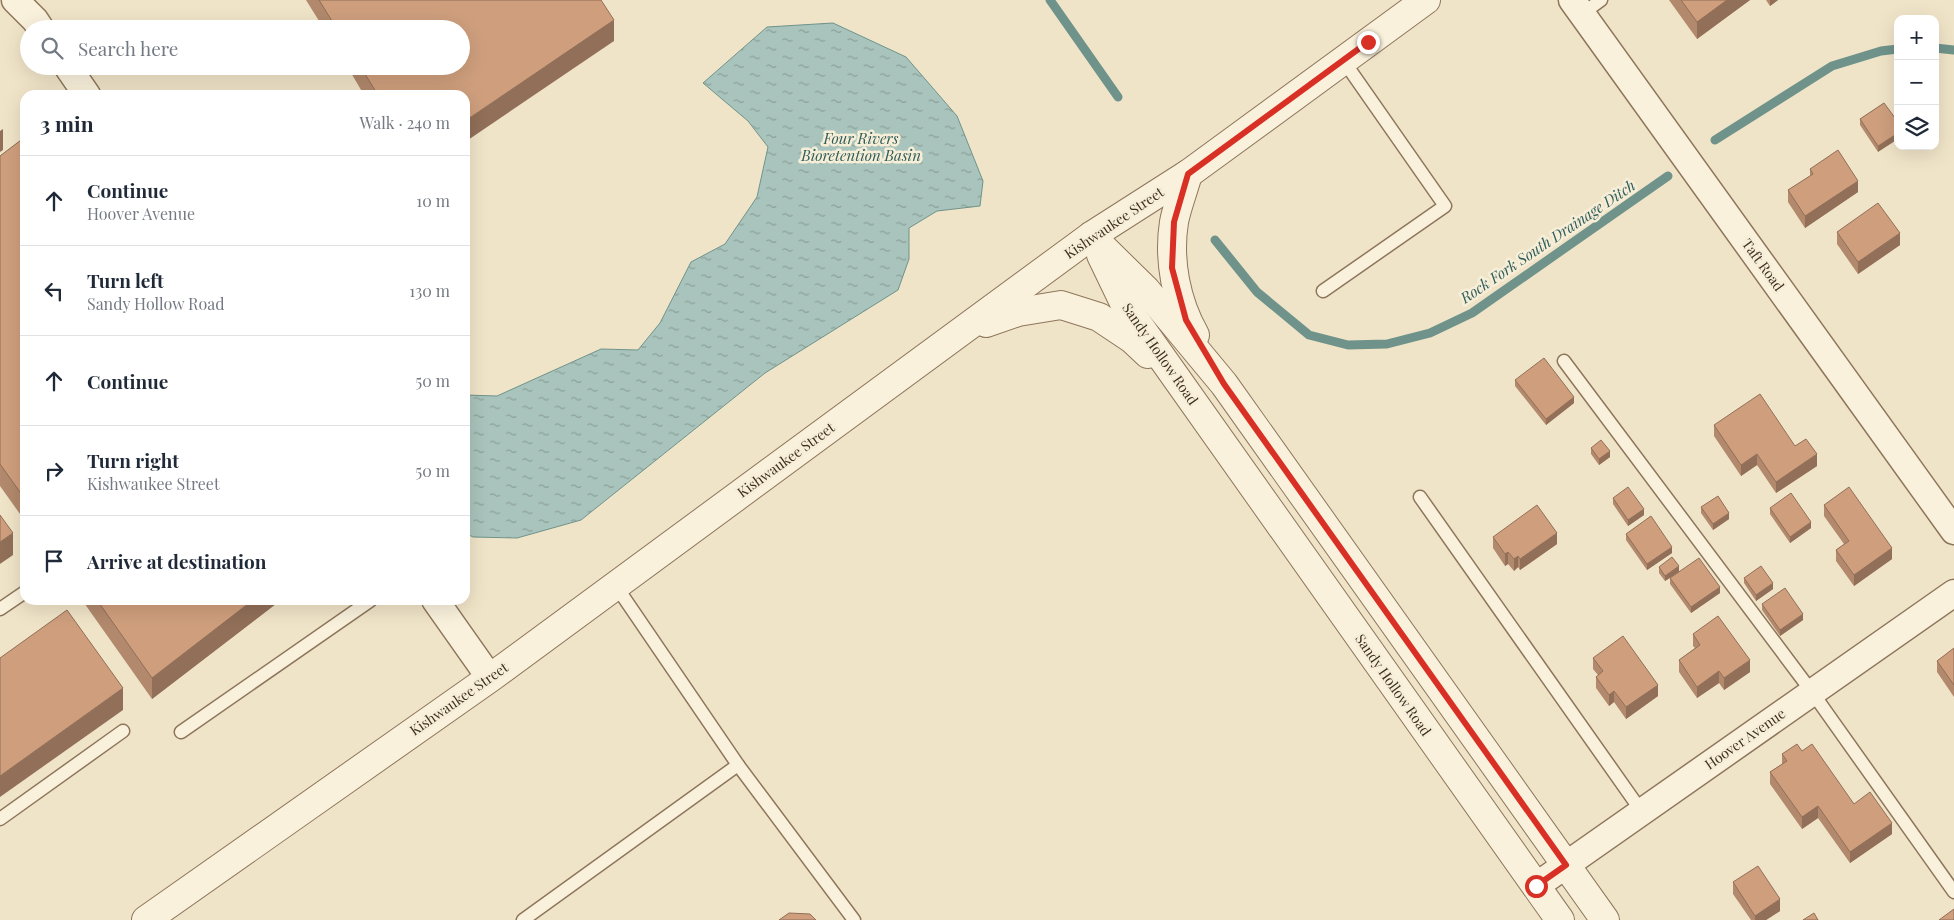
<!DOCTYPE html>
<meta charset="utf-8">
<style>
:root{--surface:#fff;--page:#f2f2f3;--text:#1f2937;--muted:#747a83;--line:#e0e1e3}
body{margin:0;font-family:"Playfair Display",serif;background:var(--page);color:var(--text)}
.controls{position:absolute;right:15px;top:15px;display:grid;overflow:hidden;border-radius:10px;box-shadow:0 5px 20px #0002}
.controls button{width:45px;height:45px;display:grid;place-items:center;padding:0;border:0;border-bottom:1px solid var(--line);background:var(--surface);color:var(--text);font:25px sans-serif}
.stop{position:absolute;width:15px;height:15px;margin:-11px;border:4px solid #d93025;border-radius:50%;background:#fff}
.stop.end{background:#d93025;border-color:#fff;box-shadow:0 1px 5px #0008}
.list{margin:0;padding:0;list-style:none}
h2{display:flex;justify-content:space-between;align-items:center;height:65px;margin:0;padding:0 20px;font-size:21px}
h2 small{font-size:16px;font-weight:400;color:var(--muted)}
.list li{display:grid;grid-template-columns:32px 1fr auto;gap:15px;align-items:center;box-sizing:border-box;height:90px;padding:0 20px;border-top:1px solid var(--line)}
.list b{display:block;font-size:19px;white-space:nowrap}
.list p{margin:0;font-size:16px;white-space:nowrap;color:var(--muted)}
.list em{font-size:16px;font-style:normal;color:var(--muted)}
.icon{flex:none;width:28px;height:28px;fill:none;stroke:currentColor;stroke-width:2;stroke-linecap:round;stroke-linejoin:round}
.map{position:relative;flex:none;width:1954px;height:920px;overflow:hidden}
.search{position:absolute;background:var(--surface);box-shadow:0 5px 20px #0002;left:20px;top:20px;width:450px;height:55px;display:flex;align-items:center;gap:12px;box-sizing:border-box;padding:0 18px;border-radius:28px;color:var(--muted);font-size:19px}
.panel{position:absolute;background:var(--surface);box-shadow:0 5px 20px #0002;left:20px;top:90px;width:450px;height:515px;border-radius:15px}
.map>svg:first-child{display:block}
.water{fill:url(#water-ripples);stroke:#6f938a}
.lines{fill:none;stroke-linecap:round;stroke-linejoin:round}
.stream{stroke:#6f938a;stroke-width:9}
.service-casing{stroke:#8d765c;stroke-width:15}
.minor-casing{stroke:#8d765c;stroke-width:29}
.tertiary-casing{stroke:#8d765c;stroke-width:30}
.service{stroke:#faf1dc;stroke-width:12}
.minor{stroke:#faf1dc;stroke-width:26}
.tertiary{stroke:#faf1dc;stroke-width:28}
.wall{fill:#b2896c}
.shaded-wall{fill:#916f58}
.building{fill:#cf9f7d;stroke:#916f58}
.route{stroke:#d93025;stroke-width:6}
.labels{text-anchor:middle;stroke-width:5;stroke-linejoin:round;paint-order:stroke}
.street-label{font-size:14px;fill:#3d2e20;stroke:#f7eed8}
.water-label{font-size:15px;font-style:italic;fill:#2f5d5a;stroke:#f7eed8}
</style>
<div class="map">
<svg width="1954" height="920" viewBox="0 0 1954 920">
<defs>
<pattern id="water-ripples" width="26" height="14" patternUnits="userSpaceOnUse" patternTransform="scale(1.25)"><rect width="26" height="14" fill="#a9c4bc"/><path d="M2 4q2-2 4 0t4 0M15 11q2-2 4 0t4 0" fill="none" stroke="#8ba098"/></pattern>
</defs>
<rect width="100%" height="100%" fill="#f0e4c8"/>
<polygon class="water" points="833,23 906,57 957,116 983,181 980,206 937,211 909,228 909,259 898,290 765,373 581,520 517,538 473,537 465,533 465,395 497,396 601,349 638,350 660,323 691,262 725,244 757,197 768,147 748,121 703,83 767,27"/>
<g class="lines">
<g class="stream">
<polyline points="1050,0 1118,97"/>
<polyline points="1935,48 1954,50"/>
<polyline points="1715,140 1832,66 1881,51 1898,49"/>
<polyline points="1215,240 1257,292 1309,335 1348,345 1387,344 1430,333 1472,313 1668,176"/>
</g>
<defs>
<g id="service">
<polyline points="1582,14 1601,0"/>
<polyline points="1323,291 1445,206 1343,60"/>
<polyline points="1564,361 1812,692 1954,892"/>
<polyline points="1420,497 1642,812"/>
<polyline points="0,609 25,592"/>
<polyline points="181,732 371,600"/>
<polyline points="738,765 854,920"/>
<polyline points="0,819 123,731"/>
<polyline points="523,920 738,765 616,586"/>
</g>
<g id="minor">
<polyline points="15,0 35,20 41,29"/>
<polyline points="1572,0 1954,531"/>
<polyline points="67,66 87,95"/>
<polyline points="435,600 490,678"/>
<polyline points="1536,886 1954,593"/>
</g>
<g id="tertiary">
<path d="M1188,174C1184,189 1177,206 1174,222C1168,260 1176,302 1195,335"/>
<polyline points="1091,236 1146,290 1224,384 1605,920"/>
<polyline points="1101,255 1126,307 1560,920"/>
<polyline points="986,323 1018,312 1061,305 1099,317 1132,339 1148,354"/>
<polyline points="146,920 490,678 1091,236 1188,174 1426,0"/>
</g>
</defs>
<use href="#service" class="service-casing"/>
<use href="#minor" class="minor-casing"/>
<use href="#tertiary" class="tertiary-casing"/>
<use href="#service" class="service"/>
<use href="#minor" class="minor"/>
<use href="#tertiary" class="tertiary"/>
</g>
<g class="wall">
<polygon points="306,0 601,0 614,41 465,95 364,95 347,66 461,66 461,29 324,29"/>
<polygon points="1669,0 1750,0 1697,39"/>
<polygon points="1766,0 1778,0 1770,6"/>
<polygon points="1884,103 1878,152 1860,125 1860,119"/>
<polygon points="25,137 25,521 0,486 0,156"/>
<polygon points="1810,169 1858,192 1805,228 1788,202 1788,190 1810,176"/>
<polygon points="1837,232 1900,245 1858,274 1837,244"/>
<polygon points="1515,380 1574,403 1546,425 1515,386"/>
<polygon points="1714,425 1795,446 1817,466 1776,493 1757,465 1741,476 1714,436"/>
<polygon points="1591,448 1610,457 1599,465 1591,454"/>
<polygon points="1613,498 1644,515 1628,526 1613,504"/>
<polygon points="1824,505 1892,559 1854,586 1836,561 1836,550 1844,544 1824,516"/>
<polygon points="1701,507 1729,519 1713,530 1701,513"/>
<polygon points="1770,508 1811,528 1790,543 1770,514"/>
<polygon points="1626,534 1672,553 1647,570 1626,540"/>
<polygon points="1493,537 1557,544 1520,570 1518,567 1514,571 1508,564 1505,566 1493,548"/>
<polygon points="1659,567 1679,572 1665,581 1659,573"/>
<polygon points="1670,578 1720,593 1691,613 1670,584"/>
<polygon points="1744,578 1773,589 1756,601 1744,583"/>
<polygon points="82,600 281,600 152,699"/>
<polygon points="1762,604 1803,620 1780,636 1762,610"/>
<polygon points="1693,634 1750,672 1724,690 1719,683 1697,698 1679,672 1679,660 1695,648 1693,646"/>
<polygon points="1954,648 1954,697 1937,672 1937,661"/>
<polygon points="1593,658 1658,696 1626,719 1614,702 1609,706 1596,688 1596,677 1598,675 1593,669"/>
<polygon points="1802,751 1854,804 1892,834 1850,863 1818,818 1802,829 1770,784 1770,772 1782,764 1782,754"/>
<polygon points="1733,882 1780,911 1766,920 1751,920 1733,894"/>
</g>
<g class="shaded-wall">
<polygon points="1727,0 1750,0 1697,39 1697,22"/>
<polygon points="1770,0 1778,0 1770,6"/>
<polygon points="614,20 614,41 465,142 465,121"/>
<polygon points="3,129 3,150 0,152 0,131"/>
<polygon points="1898,133 1898,139 1878,152 1878,146"/>
<polygon points="1858,181 1858,192 1805,228 1805,216"/>
<polygon points="1900,233 1900,245 1858,274 1858,262"/>
<polygon points="1574,397 1574,403 1546,425 1546,419"/>
<polygon points="1610,451 1610,457 1599,465 1599,459"/>
<polygon points="1757,454 1757,465 1741,476 1741,465"/>
<polygon points="1817,454 1817,466 1776,493 1776,482"/>
<polygon points="1644,509 1644,515 1628,526 1628,520"/>
<polygon points="1729,513 1729,519 1713,530 1713,524"/>
<polygon points="1811,522 1811,528 1790,543 1790,537"/>
<polygon points="13,533 13,555 0,564 0,542"/>
<polygon points="1557,533 1557,544 1520,570 1520,559"/>
<polygon points="1672,547 1672,553 1647,570 1647,564"/>
<polygon points="1892,548 1892,559 1854,586 1854,575"/>
<polygon points="1508,552 1508,564 1505,566 1505,554"/>
<polygon points="1518,556 1518,567 1514,571 1514,559"/>
<polygon points="1679,566 1679,572 1665,581 1665,576"/>
<polygon points="1773,583 1773,589 1756,601 1756,595"/>
<polygon points="1720,587 1720,593 1691,613 1691,607"/>
<polygon points="253,600 281,600 152,699 152,678"/>
<polygon points="1803,614 1803,620 1780,636 1780,630"/>
<polygon points="1750,660 1750,672 1724,690 1724,678"/>
<polygon points="1719,671 1719,683 1697,698 1697,687"/>
<polygon points="1658,685 1658,696 1626,719 1626,707"/>
<polygon points="123,688 123,710 0,797 0,776"/>
<polygon points="1614,691 1614,702 1609,706 1609,695"/>
<polygon points="1818,806 1818,818 1802,829 1802,817"/>
<polygon points="1892,823 1892,834 1850,863 1850,852"/>
<polygon points="1780,899 1780,911 1766,920 1755,920 1755,916"/>
</g>
<g class="building">
<polygon points="319,0 601,0 614,20 465,121 465,95 378,95 360,66 461,66 461,29 337,29"/>
<polygon points="1681,0 1727,0 1697,22"/>
<polygon points="1884,103 1898,122 1898,133 1878,146 1860,119"/>
<polygon points="25,137 25,499 0,464 0,156"/>
<polygon points="1838,150 1858,181 1805,216 1788,190 1813,174 1810,169"/>
<polygon points="1878,203 1900,233 1858,262 1837,232"/>
<polygon points="1544,358 1574,397 1546,419 1515,380"/>
<polygon points="1760,394 1795,446 1806,439 1817,454 1776,482 1757,454 1741,465 1714,425"/>
<polygon points="1601,440 1610,451 1599,459 1591,448"/>
<polygon points="1628,487 1644,509 1628,520 1613,498"/>
<polygon points="1849,487 1892,548 1854,575 1836,550 1849,541 1824,505"/>
<polygon points="1791,493 1811,522 1790,537 1770,508"/>
<polygon points="1718,496 1729,513 1713,524 1701,507"/>
<polygon points="1537,505 1557,533 1520,559 1518,556 1514,559 1508,552 1505,554 1493,537"/>
<polygon points="0,515 13,533 0,542"/>
<polygon points="1651,516 1672,547 1647,564 1626,534"/>
<polygon points="1672,557 1679,566 1665,576 1659,567"/>
<polygon points="1699,558 1720,587 1691,607 1670,578"/>
<polygon points="1761,566 1773,583 1756,595 1744,578"/>
<polygon points="1785,588 1803,614 1780,630 1762,604"/>
<polygon points="97,600 253,600 152,678"/>
<polygon points="67,610 123,688 0,776 0,658"/>
<polygon points="1718,616 1750,660 1724,678 1719,671 1697,687 1679,660 1700,645 1693,634"/>
<polygon points="1623,636 1658,685 1626,707 1614,691 1609,695 1596,677 1603,671 1593,658"/>
<polygon points="1954,648 1954,685 1937,661"/>
<polygon points="1797,744 1802,751 1812,744 1854,804 1870,792 1892,823 1850,852 1818,806 1802,817 1770,772 1787,761 1782,754"/>
<polygon points="1758,866 1780,899 1755,916 1733,882"/>
<polygon points="1954,909 1954,920 1939,920"/>
<polygon points="789,913 810,914 816,920 779,920"/>
<polygon points="1814,913 1818,920 1803,920"/>
</g>
<g class="lines">
<polyline class="route" points="1368,42 1188,174 1174,222 1172,268 1186,320 1224,384 1566,865 1536,886"/>
</g>
<g class="labels">
<g class="street-label">
<text transform="translate(1114 223) rotate(-34)" y="5">Kishwaukee Street</text>
<text transform="translate(1763 265) rotate(54)" y="5">Taft Road</text>
<text transform="translate(1160 354) rotate(55)" y="5">Sandy Hollow Road</text>
<text transform="translate(786 460) rotate(-36)" y="5">Kishwaukee Street</text>
<text transform="translate(1393 685) rotate(55)" y="5">Sandy Hollow Road</text>
<text transform="translate(459 699) rotate(-35)" y="5">Kishwaukee Street</text>
<text transform="translate(1745 739) rotate(-35)" y="5">Hoover Avenue</text>
</g>
<g class="water-label">
<text x="861" y="144">Four Rivers<tspan x="861" dy="17">Bioretention Basin</tspan></text>
<text transform="translate(1548 242) rotate(-34)" y="5">Rock Fork South Drainage Ditch</text>
</g>
</g>
</svg>
<div class="controls">
<button>+</button>
<button>−</button>
<button><svg class="icon" aria-label="layers" viewBox="0 0 24 24"><path d="M12 4l9 5-9 5-9-5zM3 14l9 5 9-5"/></svg></button>
</div>
<div class="stop" style="left:1536px;top:886px"></div>
<div class="stop end" style="left:1368px;top:42px"></div>
<div class="search"><svg class="icon" aria-label="search" viewBox="0 0 24 24"><circle cx="10" cy="10" r="6"/><path d="M15 15l6 6"/></svg>Search here</div>
<section class="panel">
<h2>3 min<small>Walk · 240 m</small></h2>
<ul class="list">
<li><svg class="icon" aria-label="ahead" viewBox="0 0 24 24"><path d="M12 20V5M6 11l6-6 6 6"/></svg><div><b>Continue</b><p>Hoover Avenue</p></div><em>10 m</em></li>
<li><svg class="icon" aria-label="left" viewBox="0 0 24 24"><path d="M17 20v-9H6M10 6l-5 5 5 5"/></svg><div><b>Turn left</b><p>Sandy Hollow Road</p></div><em>130 m</em></li>
<li><svg class="icon" aria-label="ahead" viewBox="0 0 24 24"><path d="M12 20V5M6 11l6-6 6 6"/></svg><div><b>Continue</b></div><em>50 m</em></li>
<li><svg class="icon" aria-label="right" viewBox="0 0 24 24"><path d="M7 20v-9h11M14 6l5 5-5 5"/></svg><div><b>Turn right</b><p>Kishwaukee Street</p></div><em>50 m</em></li>
<li><svg class="icon" aria-label="arrive" viewBox="0 0 24 24"><path d="M6 21V4h12l-3 4 3 4H6"/></svg><div><b>Arrive at destination</b></div></li>
</ul>
</section>
</div>
